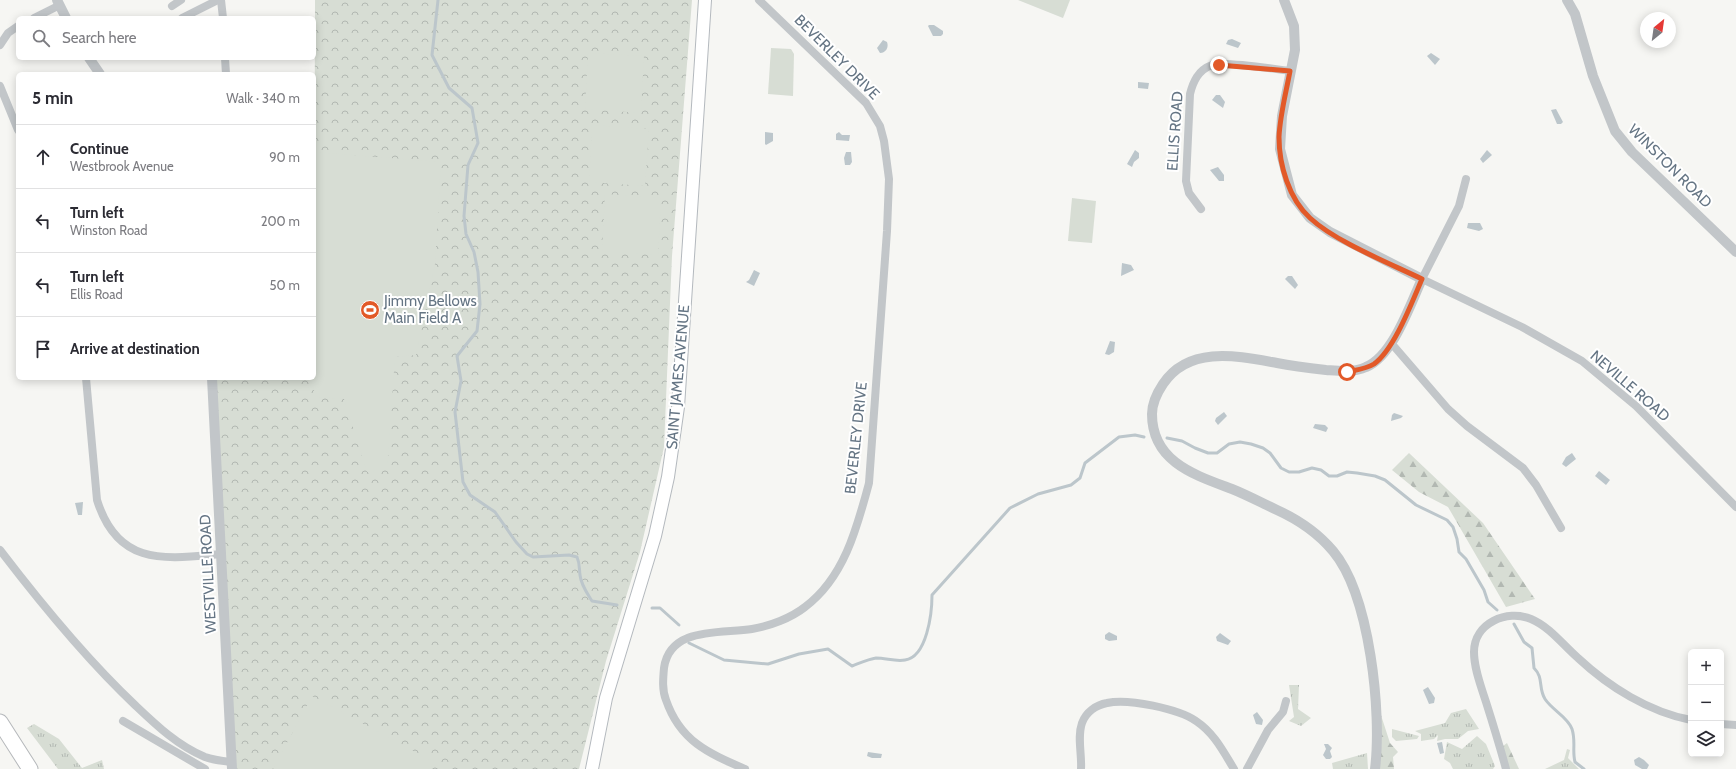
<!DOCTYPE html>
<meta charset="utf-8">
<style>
:root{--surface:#fff;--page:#f7f7f7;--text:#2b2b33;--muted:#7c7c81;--line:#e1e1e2}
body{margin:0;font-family:Cabin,sans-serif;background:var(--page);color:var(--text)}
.controls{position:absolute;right:12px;bottom:12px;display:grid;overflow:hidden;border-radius:6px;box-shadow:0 2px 10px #0003}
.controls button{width:36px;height:36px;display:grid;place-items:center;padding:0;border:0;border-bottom:1px solid var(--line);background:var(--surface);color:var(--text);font:20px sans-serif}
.compass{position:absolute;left:1640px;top:12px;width:36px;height:36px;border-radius:50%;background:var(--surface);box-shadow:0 2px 10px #0003;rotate:29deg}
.stop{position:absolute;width:12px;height:12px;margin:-9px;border:3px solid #e25928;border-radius:50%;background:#fff}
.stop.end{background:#e25928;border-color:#fff;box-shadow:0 1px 4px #0008}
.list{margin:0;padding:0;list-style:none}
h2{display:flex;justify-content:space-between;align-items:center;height:52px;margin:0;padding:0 16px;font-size:17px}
h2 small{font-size:13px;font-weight:400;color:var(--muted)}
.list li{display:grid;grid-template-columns:26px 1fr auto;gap:12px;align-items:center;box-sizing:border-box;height:64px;padding:0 16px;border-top:1px solid var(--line)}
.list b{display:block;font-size:15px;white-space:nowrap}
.list p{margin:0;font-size:13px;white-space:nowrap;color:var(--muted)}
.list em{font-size:13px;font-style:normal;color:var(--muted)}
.icon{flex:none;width:22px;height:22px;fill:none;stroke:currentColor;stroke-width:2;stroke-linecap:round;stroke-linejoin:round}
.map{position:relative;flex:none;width:1736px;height:769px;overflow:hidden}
.search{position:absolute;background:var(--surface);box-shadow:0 2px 10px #0003;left:16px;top:16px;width:300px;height:44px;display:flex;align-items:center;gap:10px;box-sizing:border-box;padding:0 14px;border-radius:6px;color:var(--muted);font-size:15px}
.panel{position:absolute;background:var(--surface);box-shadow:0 2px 10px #0003;left:16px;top:72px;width:300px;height:308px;border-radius:6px}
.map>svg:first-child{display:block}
.grass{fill:url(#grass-tufts)}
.forest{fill:url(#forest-firs)}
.park{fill:url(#park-crowns)}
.garden{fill:#d7ddd4}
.water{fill:#bcc6cb}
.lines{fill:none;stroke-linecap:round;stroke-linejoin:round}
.stream{stroke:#bcc6cb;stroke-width:3}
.secondary-casing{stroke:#b4b9be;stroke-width:14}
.motorway-casing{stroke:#b5b8bb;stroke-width:17}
.minor{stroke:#c2c6c9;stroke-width:8}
.tertiary{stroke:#c2c6c9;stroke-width:10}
.secondary{stroke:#fff;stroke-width:12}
.motorway{stroke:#fff;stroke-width:15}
.route{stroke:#e25928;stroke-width:5}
.labels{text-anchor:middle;stroke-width:4;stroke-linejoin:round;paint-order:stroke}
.street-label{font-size:15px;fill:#657584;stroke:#fff}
.poi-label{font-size:15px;fill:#657584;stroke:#fff;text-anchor:start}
</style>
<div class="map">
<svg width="1736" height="769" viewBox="0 0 1736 769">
<defs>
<pattern id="grass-tufts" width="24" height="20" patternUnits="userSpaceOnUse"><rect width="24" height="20" fill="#d7ddd4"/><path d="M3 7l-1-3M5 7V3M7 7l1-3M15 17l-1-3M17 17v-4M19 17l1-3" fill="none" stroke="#b2b8b2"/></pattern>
<pattern id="forest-firs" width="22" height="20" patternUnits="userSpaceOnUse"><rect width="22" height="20" fill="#d7ddd4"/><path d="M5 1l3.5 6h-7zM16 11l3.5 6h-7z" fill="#b2b8b2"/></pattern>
<pattern id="park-crowns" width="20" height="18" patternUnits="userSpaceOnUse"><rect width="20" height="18" fill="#d7ddd4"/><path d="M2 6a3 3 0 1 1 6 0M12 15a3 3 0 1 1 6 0" fill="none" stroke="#b2b8b2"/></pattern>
</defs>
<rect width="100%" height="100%" fill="#f6f6f3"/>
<g class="grass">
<polygon points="1289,685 1299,685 1298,709 1311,718 1301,726 1289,721 1294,717"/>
<polygon points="1466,709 1479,729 1468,731 1458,739 1445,739 1437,741 1438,735 1434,739 1421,741 1421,734 1415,731 1445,723 1451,713"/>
<polygon points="34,724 59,739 82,768 102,760 104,769 58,769 27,728"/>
<polygon points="1392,729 1419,736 1417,739 1396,741 1392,737"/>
<polygon points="1477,736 1486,744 1495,766 1493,769 1453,769 1450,763 1444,759 1447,742 1462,749"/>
<polygon points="1567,749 1570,750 1568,758 1579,769 1545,769 1564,760"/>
<polygon points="1367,753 1368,769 1333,769 1332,763"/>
</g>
<g class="forest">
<polygon points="1409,453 1483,523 1535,599 1506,607 1448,507 1419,492 1392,470"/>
<polygon points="1379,709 1390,743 1398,752 1393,757 1394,769 1378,769"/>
<polygon points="1507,743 1519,769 1509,769 1503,746"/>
</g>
<polygon class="park" points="315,0 692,0 672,256 664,447 640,552 606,661 579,769 234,769 216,378 314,378"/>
<g class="garden">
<polygon points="1018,0 1070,0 1063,18"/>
<polygon points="771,48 791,49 794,54 793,96 768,94"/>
<polygon points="588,53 644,56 641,113 585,109"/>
<polygon points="592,125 649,129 645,186 589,182"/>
<polygon points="314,152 441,162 435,264 416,355 395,357 387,469 367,472 344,399 318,397 306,378 314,378"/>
<polygon points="605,194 661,198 658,255 602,251"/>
<polygon points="1072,198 1096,201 1092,243 1068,241"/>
<polygon points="312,696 434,762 430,769 273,769"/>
</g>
<g class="water">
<polygon points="929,25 934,25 943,31 943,34 941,36 933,36 928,26"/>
<polygon points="1232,39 1241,43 1238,48 1226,44 1228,40"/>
<path d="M883,40L887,42C889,47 886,53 880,53L877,48Z"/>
<polygon points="1431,53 1440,59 1435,65 1427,56"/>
<polygon points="1138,82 1149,83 1148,89 1138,88"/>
<polygon points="1216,95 1220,95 1225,102 1223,108 1212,100"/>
<polygon points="1556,109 1563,122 1561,124 1557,124 1551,110"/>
<polygon points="765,132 773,133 773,141 766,145 765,144"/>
<polygon points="839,132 842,135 850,135 849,141 836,140 836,134"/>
<polygon points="1135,150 1139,153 1139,158 1134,162 1132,167 1127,164"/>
<polygon points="1487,150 1492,155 1483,163 1480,159"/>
<polygon points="846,152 851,152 852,162 850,165 845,165 844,158"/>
<polygon points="1218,167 1224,175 1224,181 1219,181 1210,170"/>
<polygon points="1468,223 1480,223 1483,229 1479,231 1467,228"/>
<polygon points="1122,263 1131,265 1134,270 1121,276"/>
<polygon points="754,270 760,273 754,286 746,282 749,280"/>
<polygon points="1288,276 1292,276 1298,285 1295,289 1285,279"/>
<polygon points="1110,341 1115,342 1114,352 1109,355 1105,354"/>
<polygon points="1224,412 1227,416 1218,425 1215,421 1216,418"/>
<polygon points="1394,413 1403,416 1401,418 1391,421 1392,415"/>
<polygon points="1315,424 1325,425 1328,428 1326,432 1313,428"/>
<polygon points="1572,453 1576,459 1566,467 1562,464 1566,457"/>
<polygon points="1599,471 1610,480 1606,485 1595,476"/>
<polygon points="83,502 82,515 78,515 75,503"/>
<polygon points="1109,632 1117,636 1117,640 1109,641 1105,639 1105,635"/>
<polygon points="1220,633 1231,641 1228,645 1217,641 1216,637"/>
<polygon points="1428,687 1435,698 1434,703 1429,704 1423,690"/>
<polygon points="1257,712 1263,720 1262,725 1256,724 1253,715"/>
<polygon points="1442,742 1444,753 1440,754 1437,743"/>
<polygon points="1324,744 1328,744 1332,748 1330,751 1332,757 1330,759 1326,759 1323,755 1326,749"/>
<polygon points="868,752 882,754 881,758 872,758 867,756"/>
<polygon points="1639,757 1644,760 1649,765 1647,769 1642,769 1635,765 1634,760"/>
</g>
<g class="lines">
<g class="stream">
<path d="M438,0L432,55L449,88L472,108L478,143L468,165L464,216L466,234L474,252L478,272L480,304L477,331L457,356L461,381L455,412L463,482L470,495L495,512L516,542L527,554L533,557L569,555L577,557C580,564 579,568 580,575C581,585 587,593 592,601L617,605"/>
<polyline points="1167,438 1182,441 1195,448 1208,453 1217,453 1229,444 1240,442 1251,444 1263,448 1270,453 1281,468 1289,472 1299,472 1312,468 1321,470 1329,476 1337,476 1347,472 1357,473 1375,476 1385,480 1416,505 1447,520 1453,527 1457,539 1459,552 1466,559 1484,590 1488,602 1497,610"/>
<polyline points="652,608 660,608 679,625"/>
<path d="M1514,624L1524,642L1532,648L1534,668C1544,678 1538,688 1545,699C1552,710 1568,717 1572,729C1576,741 1572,751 1575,762L1584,769"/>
<path d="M689,643L724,660L768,664L799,654L828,649L852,666C860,663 869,659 876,658C886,658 896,662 905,660C927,657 932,613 932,595L1010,508L1038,494L1071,485L1080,478L1085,463L1119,437L1135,435L1144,437"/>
</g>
<defs>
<polyline id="secondary" points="592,769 606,698 655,536 668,477 678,407 705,0"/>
<polyline id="motorway" points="0,722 30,769"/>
</defs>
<use href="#secondary" class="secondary-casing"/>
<use href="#motorway" class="motorway-casing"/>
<g class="minor">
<polyline points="221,0 223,18"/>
<polyline points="172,6 181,0"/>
<polyline points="34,18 60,5"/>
<polyline points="182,18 218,0"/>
<polyline points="0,45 8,33 18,26"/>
<polyline points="225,58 226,74"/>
<polyline points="0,86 18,130"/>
<polyline points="1466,179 1459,206 1422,279 1522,327 1582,361 1636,406 1736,507"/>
<path d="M1201,209L1189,193L1186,181L1190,94C1193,82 1198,70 1212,65C1224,61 1274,69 1290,71"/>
<polyline points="1392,344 1448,409 1467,426 1523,468 1536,485 1561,528"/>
<path d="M86,378L97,500C118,567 165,559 222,554"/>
<path d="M0,550C42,605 86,659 136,706C156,725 178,746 205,757C213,760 222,761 231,762"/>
<polyline points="123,721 205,769"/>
<polyline points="1721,724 1736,725"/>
<path d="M745,769C708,753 680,741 666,700C662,690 663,679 664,668C670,626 722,634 752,629C770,626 791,618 805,607C844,578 857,528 869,483L887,231L889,179L884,141L880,126L866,103L759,0"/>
<path d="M1081,769C1082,754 1077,737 1082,723C1086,712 1096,705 1107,703C1128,698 1179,709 1196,721C1214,733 1223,751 1234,769"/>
<polyline points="1247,769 1268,730 1283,712 1286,701"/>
<path d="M1506,769C1500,747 1493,724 1486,702C1481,686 1474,669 1474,652C1474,623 1507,609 1531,619C1550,627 1563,645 1578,658C1609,687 1649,712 1691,720"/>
</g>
<g class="tertiary">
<polyline points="57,0 66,18"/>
<path d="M1284,0L1294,26L1295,50L1282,116L1280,149L1292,195L1310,218L1330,232L1422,279C1410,305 1393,356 1366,367C1353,373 1339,371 1326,370C1309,368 1293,366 1277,363C1238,356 1189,345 1163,384C1157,393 1152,402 1152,414C1152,462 1195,475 1232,489C1247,495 1262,503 1277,510C1299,520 1317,532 1333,551C1370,595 1382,713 1375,769"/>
<polyline points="1567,0 1575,14 1593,76 1615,131 1632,152 1736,252"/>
<polyline points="89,58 100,74"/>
<polyline points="212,378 232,769"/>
</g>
<use href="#secondary" class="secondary"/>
<use href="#motorway" class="motorway"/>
</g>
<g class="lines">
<path class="route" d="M1219,65L1290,71C1286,93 1280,115 1279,137C1279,165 1289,199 1310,218C1336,242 1389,263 1422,279C1412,302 1394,350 1374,364C1366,369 1356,370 1347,372"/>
</g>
<defs>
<symbol id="stadium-disc" viewBox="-11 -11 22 22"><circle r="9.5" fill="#e25928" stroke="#fff"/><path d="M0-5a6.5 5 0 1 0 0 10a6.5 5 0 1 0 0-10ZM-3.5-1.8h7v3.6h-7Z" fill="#fff"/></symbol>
</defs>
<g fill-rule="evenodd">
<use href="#stadium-disc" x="359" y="299" width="22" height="22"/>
</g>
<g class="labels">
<g class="street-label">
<text transform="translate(837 57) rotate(45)" y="5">BEVERLEY DRIVE</text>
<text transform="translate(1175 131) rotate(-86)" y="5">ELLIS ROAD</text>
<text transform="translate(1670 166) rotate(45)" y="5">WINSTON ROAD</text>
<text transform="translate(678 377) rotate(-85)" y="5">SAINT JAMES AVENUE</text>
<text transform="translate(1630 386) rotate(41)" y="5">NEVILLE ROAD</text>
<text transform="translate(856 438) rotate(-84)" y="5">BEVERLEY DRIVE</text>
<text transform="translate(208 574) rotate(-93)" y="5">WESTVILLE ROAD</text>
</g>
<g class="poi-label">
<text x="384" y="306">Jimmy Bellows<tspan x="384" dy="17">Main Field A</tspan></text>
</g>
</g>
</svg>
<div class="controls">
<button>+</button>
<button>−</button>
<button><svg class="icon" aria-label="layers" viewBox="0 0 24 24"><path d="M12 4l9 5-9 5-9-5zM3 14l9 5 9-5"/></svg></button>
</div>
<svg class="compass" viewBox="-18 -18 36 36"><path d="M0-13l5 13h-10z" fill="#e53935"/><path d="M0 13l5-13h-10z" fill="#7c7c81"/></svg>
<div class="stop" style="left:1347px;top:372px"></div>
<div class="stop end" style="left:1219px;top:65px"></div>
<div class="search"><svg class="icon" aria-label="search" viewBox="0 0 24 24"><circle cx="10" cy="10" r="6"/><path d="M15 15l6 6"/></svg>Search here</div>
<section class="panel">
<h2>5 min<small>Walk · 340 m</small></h2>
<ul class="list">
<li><svg class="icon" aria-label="ahead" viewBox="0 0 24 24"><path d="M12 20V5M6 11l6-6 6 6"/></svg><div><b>Continue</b><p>Westbrook Avenue</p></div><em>90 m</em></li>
<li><svg class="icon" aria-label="left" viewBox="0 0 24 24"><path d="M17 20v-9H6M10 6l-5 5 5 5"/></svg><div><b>Turn left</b><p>Winston Road</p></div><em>200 m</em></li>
<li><svg class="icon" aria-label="left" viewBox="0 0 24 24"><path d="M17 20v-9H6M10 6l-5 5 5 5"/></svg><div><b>Turn left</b><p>Ellis Road</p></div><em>50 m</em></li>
<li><svg class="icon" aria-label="arrive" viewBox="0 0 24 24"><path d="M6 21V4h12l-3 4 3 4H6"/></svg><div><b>Arrive at destination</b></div></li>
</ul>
</section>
</div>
